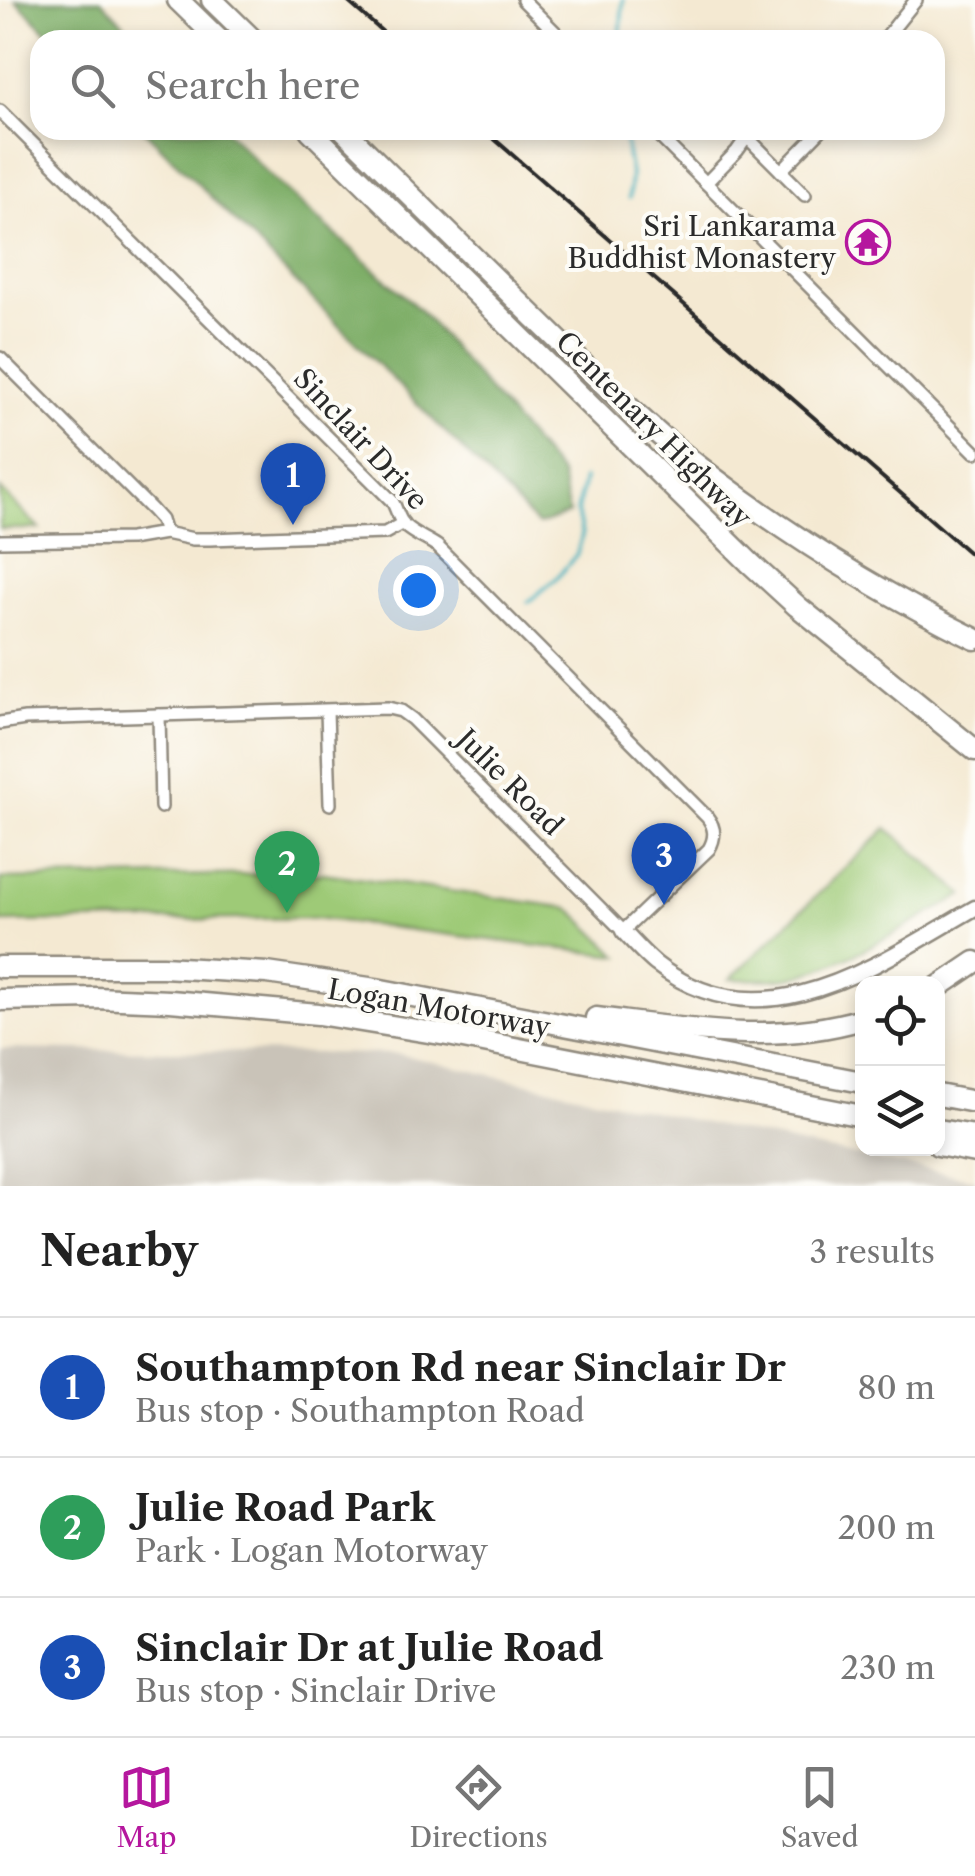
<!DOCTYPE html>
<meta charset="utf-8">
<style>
:root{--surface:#fff;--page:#f2f2f2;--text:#222;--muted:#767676;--line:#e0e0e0;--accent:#b5179e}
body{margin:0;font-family:"Libre Caslon Text",serif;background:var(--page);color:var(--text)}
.controls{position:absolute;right:30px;bottom:30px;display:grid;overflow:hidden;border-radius:20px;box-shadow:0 5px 15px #0003}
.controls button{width:90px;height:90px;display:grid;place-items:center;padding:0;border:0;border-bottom:2px solid var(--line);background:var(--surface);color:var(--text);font:50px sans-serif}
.you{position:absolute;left:418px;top:590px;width:35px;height:35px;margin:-25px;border:8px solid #fff;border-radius:50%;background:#1a73e8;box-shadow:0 0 0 15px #1a73e833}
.badge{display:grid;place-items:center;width:65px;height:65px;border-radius:50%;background:var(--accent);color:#fff;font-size:32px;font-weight:700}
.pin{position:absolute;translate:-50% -82px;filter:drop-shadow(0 2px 5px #0008)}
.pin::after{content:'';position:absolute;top:52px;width:35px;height:30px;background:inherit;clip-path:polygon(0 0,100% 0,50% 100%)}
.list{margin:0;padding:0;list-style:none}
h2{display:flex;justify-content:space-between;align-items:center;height:130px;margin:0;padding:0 40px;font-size:42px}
h2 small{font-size:32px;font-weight:400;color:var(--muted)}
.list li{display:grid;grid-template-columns:65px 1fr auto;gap:30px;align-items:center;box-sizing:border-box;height:140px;padding:0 40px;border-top:2px solid var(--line)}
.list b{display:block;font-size:38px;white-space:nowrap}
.list p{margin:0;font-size:32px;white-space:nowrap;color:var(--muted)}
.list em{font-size:32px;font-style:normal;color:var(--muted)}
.icon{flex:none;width:55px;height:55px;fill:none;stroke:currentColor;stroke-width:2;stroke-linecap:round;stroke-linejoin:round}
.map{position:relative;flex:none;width:975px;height:1186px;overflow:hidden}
.search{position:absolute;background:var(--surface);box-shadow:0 5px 15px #0003;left:30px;right:30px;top:30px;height:110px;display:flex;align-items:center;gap:25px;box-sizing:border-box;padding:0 35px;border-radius:30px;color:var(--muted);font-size:38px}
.sheet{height:550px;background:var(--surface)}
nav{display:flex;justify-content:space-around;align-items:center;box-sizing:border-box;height:140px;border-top:2px solid var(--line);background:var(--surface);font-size:28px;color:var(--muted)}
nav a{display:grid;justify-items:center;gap:5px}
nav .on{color:var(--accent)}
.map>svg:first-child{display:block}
.industrial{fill:#c9c3b8}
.green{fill:#9eca77;stroke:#647a51;stroke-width:2.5}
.forest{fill:#7eae68;stroke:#546c4a;stroke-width:2.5}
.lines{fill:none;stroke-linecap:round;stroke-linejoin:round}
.stream{stroke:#42b1bd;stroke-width:4}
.minor-casing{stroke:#908a7e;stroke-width:16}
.tertiary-casing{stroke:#908a7e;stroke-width:19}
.motorway-casing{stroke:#908a7e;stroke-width:25}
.minor{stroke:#fff;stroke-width:11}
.tertiary{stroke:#fff;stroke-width:14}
.motorway{stroke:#fff;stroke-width:20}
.rail{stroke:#2b2b2b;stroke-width:4}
.labels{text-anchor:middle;stroke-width:8;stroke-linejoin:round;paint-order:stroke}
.poi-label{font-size:28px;fill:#2b2b2b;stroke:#fdfcf7;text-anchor:end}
.street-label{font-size:28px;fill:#2b2b2b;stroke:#fdfcf7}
</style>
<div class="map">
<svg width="975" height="1186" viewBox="0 0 975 1186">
<rect width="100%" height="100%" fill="#fdfcf7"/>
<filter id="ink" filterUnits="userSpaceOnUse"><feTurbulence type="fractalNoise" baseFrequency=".01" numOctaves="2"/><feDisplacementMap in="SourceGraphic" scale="20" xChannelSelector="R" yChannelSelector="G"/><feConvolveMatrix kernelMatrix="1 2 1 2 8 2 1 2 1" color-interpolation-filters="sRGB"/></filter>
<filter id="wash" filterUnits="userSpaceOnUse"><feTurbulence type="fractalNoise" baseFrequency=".0048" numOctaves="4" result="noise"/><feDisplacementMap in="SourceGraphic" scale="40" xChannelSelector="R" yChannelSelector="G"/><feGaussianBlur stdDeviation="2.25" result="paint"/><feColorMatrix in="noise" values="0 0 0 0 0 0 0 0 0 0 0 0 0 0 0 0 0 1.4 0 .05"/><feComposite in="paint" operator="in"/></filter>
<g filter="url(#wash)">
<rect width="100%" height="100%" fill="#f4e9d2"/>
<polygon class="industrial" points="0,1049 398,1054 808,1146 975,1179 975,1186 0,1186"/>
<g class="green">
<polygon points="0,489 40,529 0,529"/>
<path d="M887,828L964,895C913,922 856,959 801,975C778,982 753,979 730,979Z"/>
<polygon points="323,873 569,908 619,956 316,918 0,922 0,879"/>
</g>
<g class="forest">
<polygon points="15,0 101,0 139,40 55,40"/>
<polygon points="144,130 226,130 272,178 420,310 561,475 569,514 538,525"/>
</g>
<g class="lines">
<g class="stream">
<polyline points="620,40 623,0"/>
<polyline points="623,130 631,175 629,198"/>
<polyline points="528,602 556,579 577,554 582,535 577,512 584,479"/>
</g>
</g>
</g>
<g filter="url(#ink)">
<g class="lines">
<defs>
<g id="minor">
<polyline points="523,0 563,40"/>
<polyline points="884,40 916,0"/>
<path d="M0,111L392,501C397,509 398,519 405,526C413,534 427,539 437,546L707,817C715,827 716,837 709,849L623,931L412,719L401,711L388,708L25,719L0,723"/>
<polyline points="653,130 975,452"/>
<polyline points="781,171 821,130"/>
<polyline points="706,183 737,151 747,137 805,195"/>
<polyline points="0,358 152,510 161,520 165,533"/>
<polyline points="0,541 130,539 165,533 193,539 210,539 385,533 403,523"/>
<polyline points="327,711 330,804"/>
<polyline points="159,715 161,807"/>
</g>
<path id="tertiary" d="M623,931C633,942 644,954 656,964C764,1048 878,963 975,908"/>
<g id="motorway">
<polyline points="178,0 219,40"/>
<polyline points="212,0 253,40"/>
<polyline points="310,130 750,563 797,606 975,750"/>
<path d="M344,130C404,189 464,248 523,306C569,351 614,396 662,437C758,516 863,584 975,639"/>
<polyline points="0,967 163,967 267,973 376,989 862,1082"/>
<polyline points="938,987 975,962"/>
<polyline points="0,1000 95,998 170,1001 318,1014 453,1036 862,1116"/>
<path d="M596,1018C686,1029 774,1045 862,1019"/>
<polyline points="938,1095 975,1102"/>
<polyline points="938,1130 975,1136"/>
<polyline points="938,1145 975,1152"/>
</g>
</defs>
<use href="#minor" class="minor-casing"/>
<use href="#tertiary" class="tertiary-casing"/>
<use href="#motorway" class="motorway-casing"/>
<use href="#minor" class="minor"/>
<use href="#tertiary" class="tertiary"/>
<use href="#motorway" class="motorway"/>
<g class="rail">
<polyline points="346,0 392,40"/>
<polyline points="484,130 975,558"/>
</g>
</g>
</g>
<defs>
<symbol id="temple-ring" viewBox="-11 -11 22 22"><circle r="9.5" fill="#fdfcf7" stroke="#b5179e" stroke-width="1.5"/><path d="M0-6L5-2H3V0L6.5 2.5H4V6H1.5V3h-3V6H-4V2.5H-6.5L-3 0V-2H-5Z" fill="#b5179e"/></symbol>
</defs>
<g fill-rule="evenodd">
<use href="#temple-ring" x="843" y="217" width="50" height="50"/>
</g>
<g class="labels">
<g class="poi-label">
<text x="836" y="236">Sri Lankarama<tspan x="836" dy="32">Buddhist Monastery</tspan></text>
</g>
<g class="street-label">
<text transform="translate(654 429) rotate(45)" y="10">Centenary Highway</text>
<text transform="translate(361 439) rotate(47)" y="10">Sinclair Drive</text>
<text transform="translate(510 782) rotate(45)" y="10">Julie Road</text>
<text transform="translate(439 1008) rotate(10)" y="10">Logan Motorway</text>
</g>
</g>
</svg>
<div class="controls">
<button><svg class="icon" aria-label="locate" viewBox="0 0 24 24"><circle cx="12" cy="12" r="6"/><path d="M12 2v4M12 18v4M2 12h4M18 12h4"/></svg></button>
<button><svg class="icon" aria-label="layers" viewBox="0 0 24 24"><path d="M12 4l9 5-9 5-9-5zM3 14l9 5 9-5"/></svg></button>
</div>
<div class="you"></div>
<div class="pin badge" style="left:293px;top:525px;background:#1a4fb4">1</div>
<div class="pin badge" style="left:287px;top:913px;background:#2e9e5b">2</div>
<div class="pin badge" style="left:664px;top:905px;background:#1a4fb4">3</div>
<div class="search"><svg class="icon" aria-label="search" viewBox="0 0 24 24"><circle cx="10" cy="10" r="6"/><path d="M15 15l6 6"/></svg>Search here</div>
</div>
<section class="sheet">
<h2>Nearby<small>3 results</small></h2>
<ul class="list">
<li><span class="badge" style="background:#1a4fb4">1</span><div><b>Southampton Rd near Sinclair Dr</b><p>Bus stop · Southampton Road</p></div><em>80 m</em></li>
<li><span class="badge" style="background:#2e9e5b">2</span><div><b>Julie Road Park</b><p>Park · Logan Motorway</p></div><em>200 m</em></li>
<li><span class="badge" style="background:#1a4fb4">3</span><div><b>Sinclair Dr at Julie Road</b><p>Bus stop · Sinclair Drive</p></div><em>230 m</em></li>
</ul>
</section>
<nav>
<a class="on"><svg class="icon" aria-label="map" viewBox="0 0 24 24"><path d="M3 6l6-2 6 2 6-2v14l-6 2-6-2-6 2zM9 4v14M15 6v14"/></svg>Map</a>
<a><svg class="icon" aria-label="directions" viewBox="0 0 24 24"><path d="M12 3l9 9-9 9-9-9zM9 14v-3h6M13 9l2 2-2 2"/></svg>Directions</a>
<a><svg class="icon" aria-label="saved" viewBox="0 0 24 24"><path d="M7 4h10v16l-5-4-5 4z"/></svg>Saved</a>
</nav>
